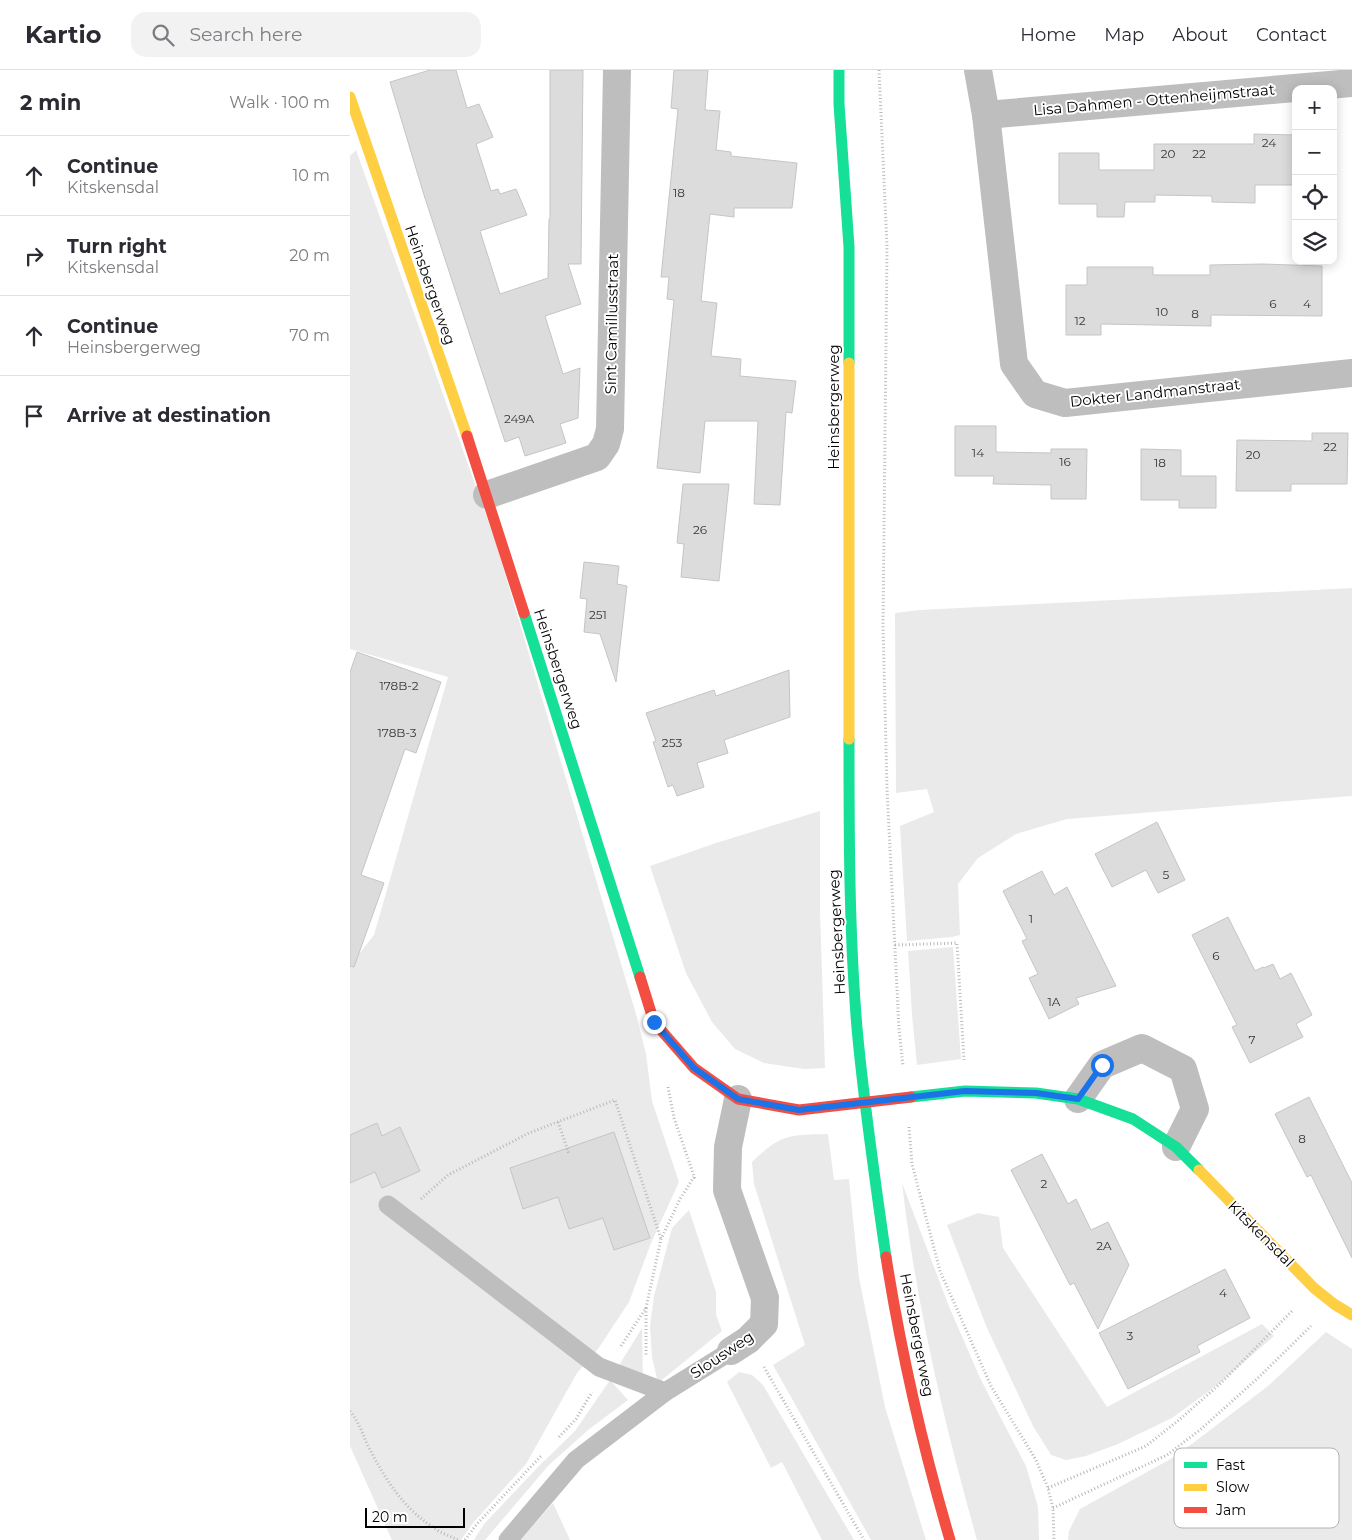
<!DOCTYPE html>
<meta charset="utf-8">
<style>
:root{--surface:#fff;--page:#f2f2f3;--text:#2b2b33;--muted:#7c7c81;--line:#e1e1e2}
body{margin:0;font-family:Montserrat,sans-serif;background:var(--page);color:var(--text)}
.controls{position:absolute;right:15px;top:15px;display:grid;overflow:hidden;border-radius:10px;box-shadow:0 2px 12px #0003}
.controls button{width:45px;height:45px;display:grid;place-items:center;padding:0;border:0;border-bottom:1px solid var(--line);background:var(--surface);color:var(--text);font:25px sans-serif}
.scale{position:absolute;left:15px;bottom:12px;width:100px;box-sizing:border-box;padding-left:5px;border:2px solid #000;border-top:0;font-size:14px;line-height:18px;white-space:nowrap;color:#000;-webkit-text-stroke:4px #fff;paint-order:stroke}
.stop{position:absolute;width:15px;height:15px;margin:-11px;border:4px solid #1a73e8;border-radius:50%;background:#fff}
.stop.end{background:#1a73e8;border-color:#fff;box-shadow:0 1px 5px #0008}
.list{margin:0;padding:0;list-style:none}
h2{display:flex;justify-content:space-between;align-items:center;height:65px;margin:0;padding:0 20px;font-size:21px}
h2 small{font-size:16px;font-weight:400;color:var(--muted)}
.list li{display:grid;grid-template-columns:32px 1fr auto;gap:15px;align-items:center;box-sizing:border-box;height:80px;padding:0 20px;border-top:1px solid var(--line)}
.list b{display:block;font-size:19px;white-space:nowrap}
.list p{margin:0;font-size:16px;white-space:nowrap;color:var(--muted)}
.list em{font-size:16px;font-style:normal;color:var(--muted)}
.icon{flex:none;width:28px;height:28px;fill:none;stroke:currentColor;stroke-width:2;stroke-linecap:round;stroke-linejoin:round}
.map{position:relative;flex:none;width:1002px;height:1470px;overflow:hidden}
header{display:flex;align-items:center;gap:30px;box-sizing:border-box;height:70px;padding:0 25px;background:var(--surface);border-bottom:1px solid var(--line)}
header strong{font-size:24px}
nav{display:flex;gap:28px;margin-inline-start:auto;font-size:18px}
.search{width:350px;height:45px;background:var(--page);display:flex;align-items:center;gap:12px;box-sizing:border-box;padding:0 18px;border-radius:15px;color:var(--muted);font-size:19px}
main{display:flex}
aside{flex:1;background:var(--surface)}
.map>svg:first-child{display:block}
.green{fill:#eaeaea}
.building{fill:#dcdcdc;stroke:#c5c5c5}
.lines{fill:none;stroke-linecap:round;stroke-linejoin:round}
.path{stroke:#b8b8b8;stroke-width:3;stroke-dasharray:1 2.5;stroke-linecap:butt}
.lane{stroke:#bebebe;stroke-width:19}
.street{stroke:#bebebe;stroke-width:28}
.fast{stroke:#16e098;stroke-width:11}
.slow{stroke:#ffcf43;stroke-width:11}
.jam{stroke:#f24e42;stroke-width:11}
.route{stroke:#1a73e8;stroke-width:6}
.labels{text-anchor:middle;stroke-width:4;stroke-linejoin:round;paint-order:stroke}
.number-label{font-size:12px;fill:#373737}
.street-label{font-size:15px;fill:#000;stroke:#fff}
.key{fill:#fff;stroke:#b2b2b2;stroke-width:1}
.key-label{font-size:14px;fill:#000}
</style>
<header>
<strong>Kartio</strong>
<div class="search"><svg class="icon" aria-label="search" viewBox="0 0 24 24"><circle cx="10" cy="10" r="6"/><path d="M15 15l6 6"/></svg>Search here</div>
<nav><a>Home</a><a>Map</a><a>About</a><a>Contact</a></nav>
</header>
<main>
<aside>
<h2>2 min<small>Walk · 100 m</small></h2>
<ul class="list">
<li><svg class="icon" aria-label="ahead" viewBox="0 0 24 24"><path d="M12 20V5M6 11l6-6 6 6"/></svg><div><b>Continue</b><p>Kitskensdal</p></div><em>10 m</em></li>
<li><svg class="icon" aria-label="right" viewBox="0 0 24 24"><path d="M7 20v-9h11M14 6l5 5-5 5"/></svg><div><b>Turn right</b><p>Kitskensdal</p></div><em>20 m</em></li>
<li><svg class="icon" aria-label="ahead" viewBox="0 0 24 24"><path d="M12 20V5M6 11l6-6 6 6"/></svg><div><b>Continue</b><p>Heinsbergerweg</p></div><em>70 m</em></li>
<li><svg class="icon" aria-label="arrive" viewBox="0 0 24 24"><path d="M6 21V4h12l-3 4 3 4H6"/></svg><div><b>Arrive at destination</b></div></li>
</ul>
</aside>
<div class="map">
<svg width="1002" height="1470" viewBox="0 0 1002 1470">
<rect width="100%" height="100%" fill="#fff"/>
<g class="green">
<polygon points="6,80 145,470 286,944 296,984 302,1031 329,1112 301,1173 279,1232 248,1279 227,1303 176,1394 123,1453 111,1470 42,1470 0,1376 0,895 24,865 98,607 0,579 0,86"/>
<polygon points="1002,518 1002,726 717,749 666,764 628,788 608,814 610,865 602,867 557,871 550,756 584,742 577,719 546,723 545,543 570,540"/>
<polygon points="470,741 470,839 475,998 454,999 414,993 385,979 362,952 336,903 300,796 366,773"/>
<polygon points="603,877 611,989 567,995 562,945 558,881"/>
<path d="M478,1064L484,1110L499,1109L509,1208L535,1337L576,1470H521L423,1295L455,1275L404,1114L402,1092C431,1064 438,1065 478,1064Z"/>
<path d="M552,1113L600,1239L631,1310L676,1396L688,1437L689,1470H627C594,1353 566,1234 552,1113Z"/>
<polygon points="339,1140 366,1222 366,1245 372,1261 308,1313 302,1287 300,1256 304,1226 322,1158"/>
<polygon points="628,1143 649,1147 653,1178 757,1337 912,1254 924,1266 870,1313 822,1348 768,1374 736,1386 716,1390 701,1385 683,1356 637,1258 597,1155"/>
<polygon points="292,1258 293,1310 268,1297"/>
<polygon points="976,1262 1002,1279 1002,1470 718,1470 719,1461 730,1439 826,1386 918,1316"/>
<polygon points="389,1302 402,1305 413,1315 504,1470 472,1470 432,1392 421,1398 377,1312"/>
<polygon points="260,1310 278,1330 238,1360 198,1396 135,1470 124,1470 134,1454 188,1397 225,1361"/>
<polygon points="203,1433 220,1470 170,1470"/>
</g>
<g class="building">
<polygon points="80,0 106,0 117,38 129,34 143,67 126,74 141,121 148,119 150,124 166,119 177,145 130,161 150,224 198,208 199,149 200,149 200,0 233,0 231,194 218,194 231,234 195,246 213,304 230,298 228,348 210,354 216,373 175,386 169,367 155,372 74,125 40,12"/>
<polygon points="324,0 358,0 355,40 370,41 366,80 381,82 381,86 447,93 442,138 384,138 384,147 360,144 351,231 367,233 361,286 391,289 390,306 446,311 442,343 436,342 430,435 404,434 408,351 355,351 350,403 307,398 324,230 317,229 319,207 311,207 328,39 321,38"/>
<polygon points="904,64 946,65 946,115 905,115 905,133 862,132 862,126 805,125 805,132 775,132 774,147 747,147 747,134 709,134 709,83 749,83 749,100 804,100 804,74 904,74"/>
<polygon points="913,194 972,196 972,246 861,245 861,256 751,254 751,265 716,265 716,215 737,215 737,197 803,197 803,205 860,205 860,195"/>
<polygon points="605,356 646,356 646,382 701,383 701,379 737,379 736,429 701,429 701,415 643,414 644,406 605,406"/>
<polygon points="962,363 998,363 997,414 941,414 941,421 886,421 887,370 962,371"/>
<polygon points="791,379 831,380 831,406 866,406 866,438 829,438 829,430 791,430"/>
<polygon points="333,414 379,414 369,511 331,507 334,474 327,473"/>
<polygon points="234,492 269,496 267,514 277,516 266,612 250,564 234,562 237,529 230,528"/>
<polygon points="7,582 91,612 66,683 55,679 11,805 34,813 4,897 0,896 0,602"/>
<polygon points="439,600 440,647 374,670 378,683 347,693 354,717 327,726 323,715 318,717 303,672 306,671 296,643 364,620 366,626"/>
<polygon points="807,752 835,810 808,823 796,800 762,817 745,784"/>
<polygon points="692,801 704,825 717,817 766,916 726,928 729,934 699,949 679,908 688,904 672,871 677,869 653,821"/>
<polygon points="878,847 905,901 913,897 914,898 923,894 930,909 941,903 962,945 946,954 953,967 900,993 882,957 887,955 842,865"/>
<polygon points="959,1027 1002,1113 1002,1188 961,1105 957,1107 925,1044"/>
<polygon points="27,1053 32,1066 50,1057 70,1101 32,1118 25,1102 0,1113 0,1065"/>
<polygon points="264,1062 300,1168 264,1180 253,1148 219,1159 208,1127 173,1139 160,1098"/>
<polygon points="692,1084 718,1134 726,1129 741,1160 758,1152 779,1195 748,1259 724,1213 720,1215 661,1100"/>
<polygon points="875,1199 900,1248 847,1276 850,1282 778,1319 749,1263"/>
</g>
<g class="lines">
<g class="path">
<polyline points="529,0 537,176 533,555 537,719 549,959 553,996"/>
<polyline points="545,875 607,873 614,990"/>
<polyline points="318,1017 324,1048 345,1109"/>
<polyline points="208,1052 219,1084"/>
<polyline points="559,1057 562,1094 590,1201 641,1316 686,1390 698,1418 703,1438 704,1470"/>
<polyline points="71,1129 98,1105 179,1063 265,1030 311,1169"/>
<polyline points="296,1238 296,1287"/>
<polyline points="271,1276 296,1238 311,1169 330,1129 344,1107"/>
<polyline points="414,1297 514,1470"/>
<path d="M0,1341C9,1352 13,1365 19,1378C36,1410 53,1438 84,1458C91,1463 100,1466 108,1470"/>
<polyline points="209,1367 226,1349 242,1322"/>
<polyline points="698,1418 796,1376 829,1350 871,1313 943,1240"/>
<polyline points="703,1438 817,1385 851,1359 908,1308 961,1256"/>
<polyline points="115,1470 127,1454 191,1386"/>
</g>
<g class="lane">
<polyline points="38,1135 249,1297 315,1322"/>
<polyline points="158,1470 226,1390 315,1322 381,1281"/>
</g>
<g class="street">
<polyline points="628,0 636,45 664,294 685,324 715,333 1002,303"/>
<polyline points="636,45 1002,13"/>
<polyline points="137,425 247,387 256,374 260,359 267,0"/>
<polyline points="728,1029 752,995 792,978 833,999 845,1039 826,1077"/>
<polyline points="381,1281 398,1270 414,1254 415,1228 377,1120 378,1077 388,1029"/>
</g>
<g class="fast">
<polyline points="489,0 489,34 499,177 499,293"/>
<polyline points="174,543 290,907"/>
<path d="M499,669C499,765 499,862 507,958C514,1035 525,1111 536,1187"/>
<polyline points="561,1027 615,1021 686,1023 728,1029 783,1049 826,1077 849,1100"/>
</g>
<g class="slow">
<polyline points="0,27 117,366"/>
<polyline points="499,293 499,669"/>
<polyline points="849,1100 964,1218 984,1234 1002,1245"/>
</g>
<g class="jam">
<polyline points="117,366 174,543"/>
<polyline points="290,907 304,952 344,998 388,1029 449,1040 561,1027"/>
<path d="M536,1187C551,1282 573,1378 600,1470"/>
</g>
</g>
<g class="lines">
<polyline class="route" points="304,952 344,998 388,1029 449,1040 615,1021 686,1023 728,1029 752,995"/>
</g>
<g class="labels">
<g class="number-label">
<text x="919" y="77">24</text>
<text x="818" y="88">20</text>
<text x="849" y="88">22</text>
<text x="329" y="127">18</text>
<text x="923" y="238">6</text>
<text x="957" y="238">4</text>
<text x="812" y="246">10</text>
<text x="845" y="248">8</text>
<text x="730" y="255">12</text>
<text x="169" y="353">249A</text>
<text x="980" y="381">22</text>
<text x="628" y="387">14</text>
<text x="903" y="389">20</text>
<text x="715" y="396">16</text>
<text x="810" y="397">18</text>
<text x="350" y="464">26</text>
<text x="248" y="549">251</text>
<text x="49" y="620">178B-2</text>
<text x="47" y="667">178B-3</text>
<text x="322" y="677">253</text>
<text x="816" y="809">5</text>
<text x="681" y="853">1</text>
<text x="866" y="890">6</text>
<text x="704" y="936">1A</text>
<text x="902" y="974">7</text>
<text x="952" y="1073">8</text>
<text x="694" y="1118">2</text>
<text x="754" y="1180">2A</text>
<text x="873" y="1227">4</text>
<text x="780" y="1270">3</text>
</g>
<g class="street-label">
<text transform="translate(804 30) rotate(-5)" y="5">Lisa Dahmen - Ottenheijmstraat</text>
<text transform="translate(80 215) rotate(71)" y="5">Heinsbergerweg</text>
<text transform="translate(262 254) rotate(-89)" y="5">Sint Camillusstraat</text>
<text transform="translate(805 323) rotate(-6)" y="5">Dokter Landmanstraat</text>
<text transform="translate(484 337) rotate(-90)" y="5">Heinsbergerweg</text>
<text transform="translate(208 599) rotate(72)" y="5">Heinsbergerweg</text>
<text transform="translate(487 862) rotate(-93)" y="5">Heinsbergerweg</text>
<text transform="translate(911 1164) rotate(45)" y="5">Kitskensdal</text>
<text transform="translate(567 1265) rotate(79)" y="5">Heinsbergerweg</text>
<text transform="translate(372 1285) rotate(-34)" y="5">Slousweg</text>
</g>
</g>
<rect x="824" y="1378" width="165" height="80" rx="8" class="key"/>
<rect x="834" y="1392" width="23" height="6" fill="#16e098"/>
<rect x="834" y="1414" width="23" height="7" fill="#ffcf43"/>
<rect x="834" y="1437" width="23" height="6" fill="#f24e42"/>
<g class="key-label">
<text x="866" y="1400">Fast</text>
<text x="866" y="1422">Slow</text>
<text x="866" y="1445">Jam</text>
</g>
</svg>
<div class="controls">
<button>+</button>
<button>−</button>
<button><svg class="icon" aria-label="locate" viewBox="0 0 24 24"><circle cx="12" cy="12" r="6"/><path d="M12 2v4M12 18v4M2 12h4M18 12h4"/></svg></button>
<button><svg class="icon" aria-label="layers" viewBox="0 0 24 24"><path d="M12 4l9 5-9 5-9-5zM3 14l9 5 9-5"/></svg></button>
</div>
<div class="scale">20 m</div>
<div class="stop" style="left:752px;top:995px"></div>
<div class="stop end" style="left:304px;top:952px"></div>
</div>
</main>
